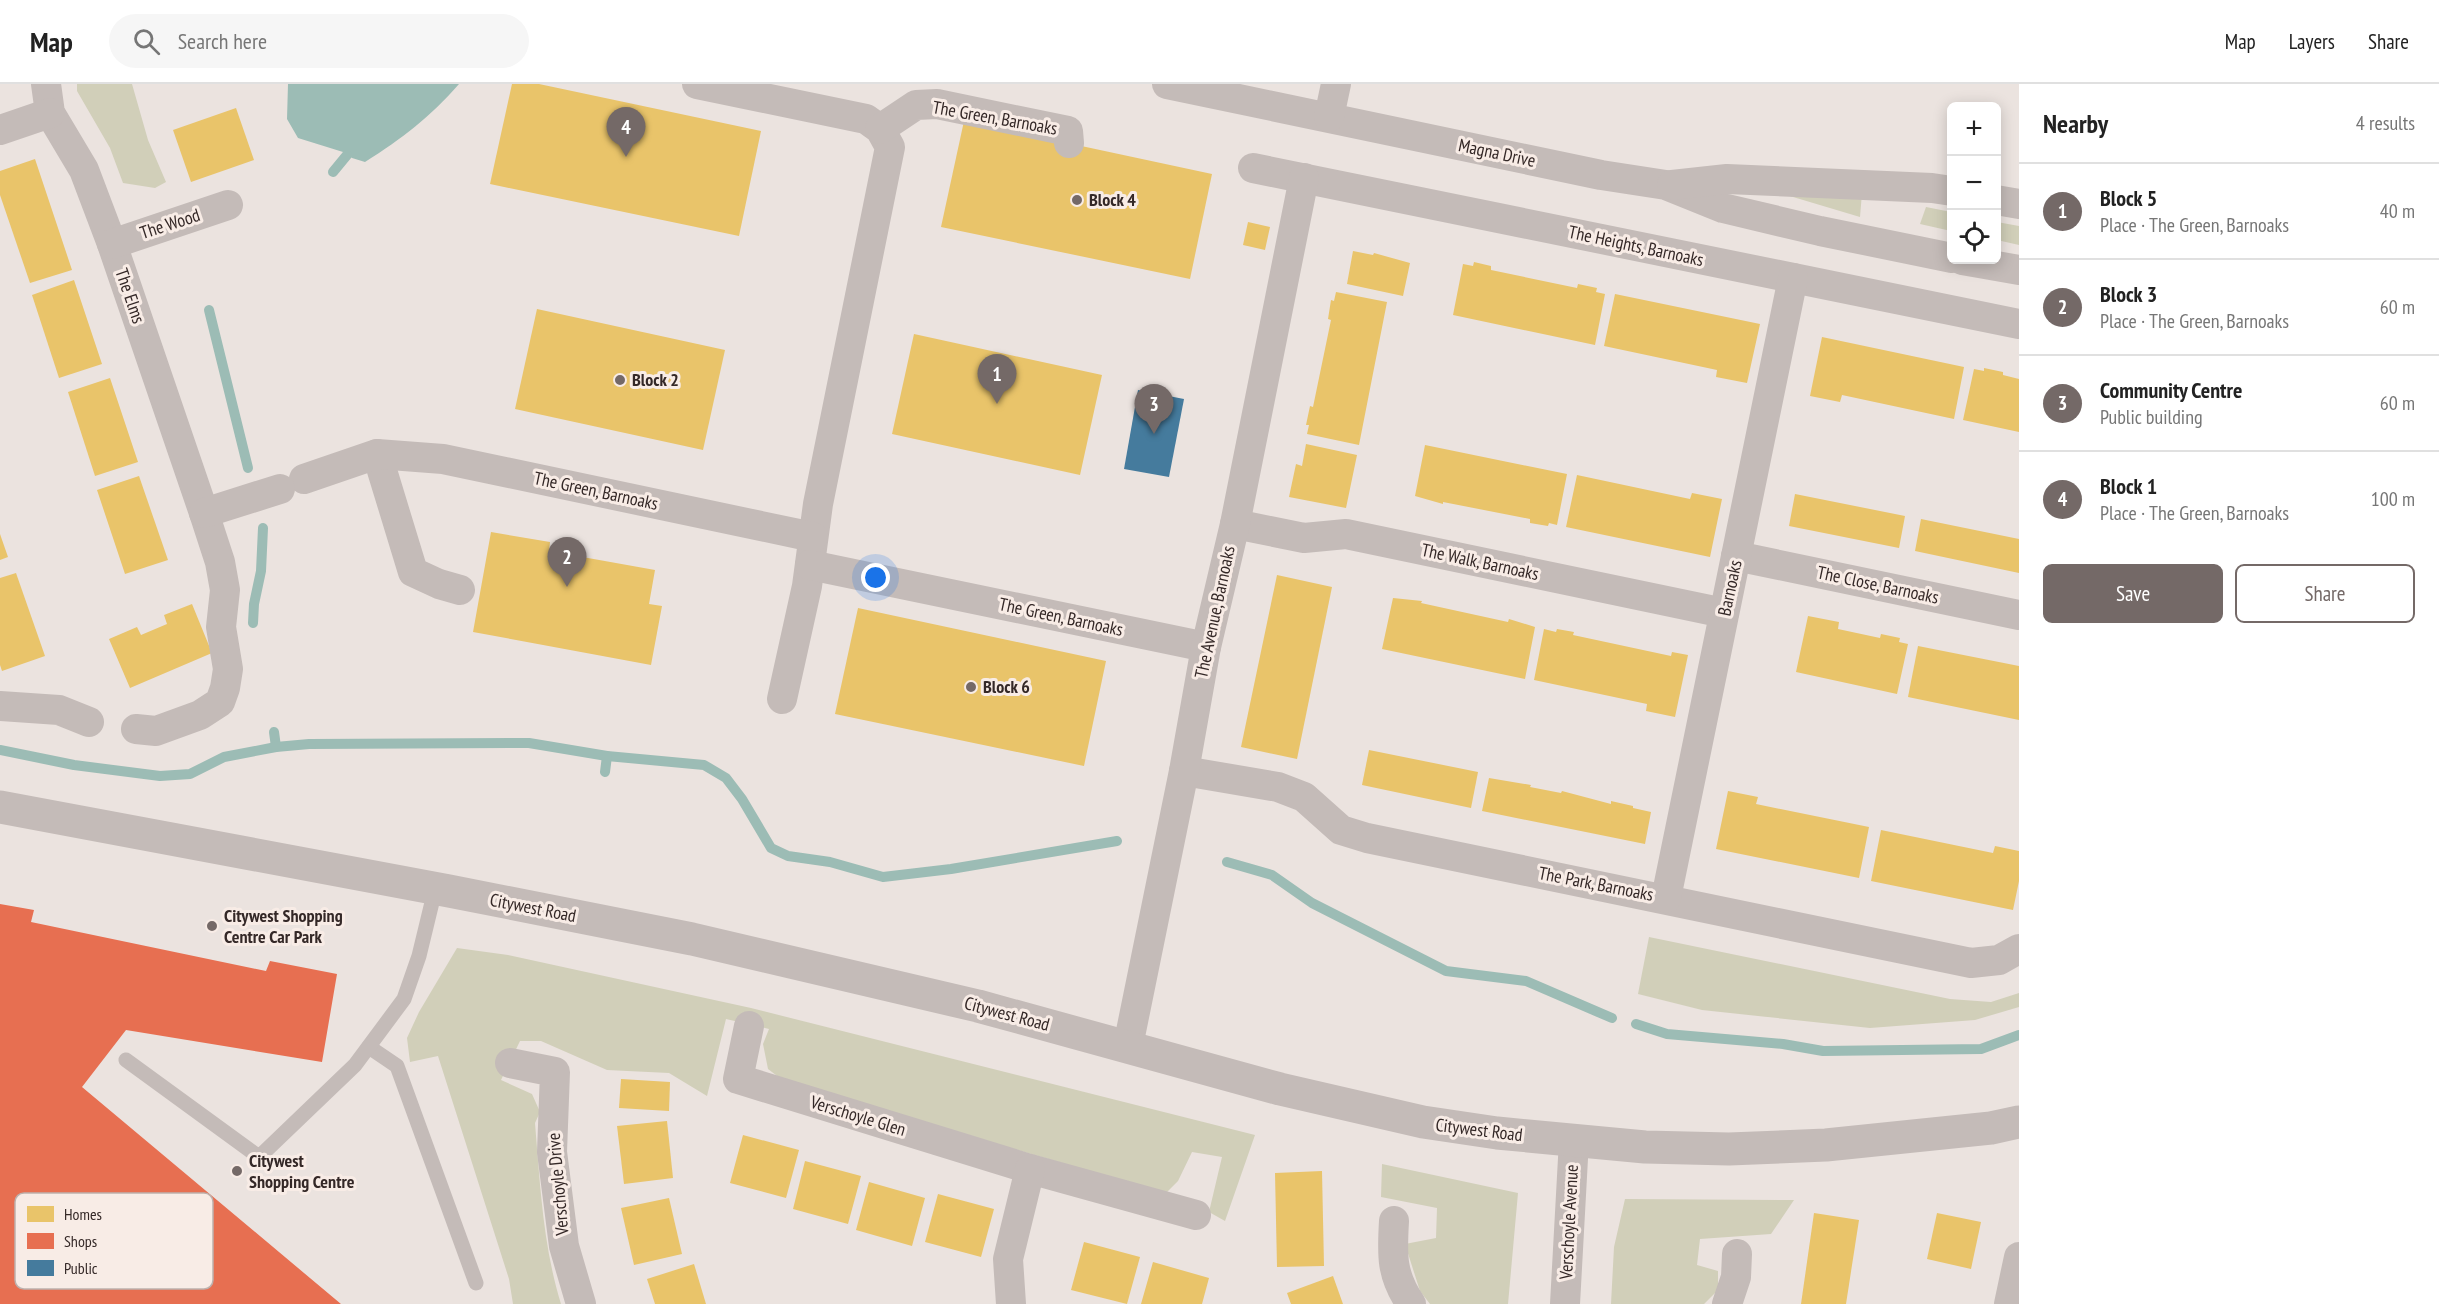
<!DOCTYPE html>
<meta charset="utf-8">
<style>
:root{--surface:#fff;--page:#f6f6f6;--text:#222;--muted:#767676;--line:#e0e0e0;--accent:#746967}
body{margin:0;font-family:"PT Sans Narrow",sans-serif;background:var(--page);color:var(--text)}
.controls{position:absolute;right:18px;top:18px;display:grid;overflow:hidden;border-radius:9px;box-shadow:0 3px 15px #0003}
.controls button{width:54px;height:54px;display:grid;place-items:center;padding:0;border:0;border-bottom:2px solid var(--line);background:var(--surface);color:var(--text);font:30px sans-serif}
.you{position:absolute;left:876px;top:494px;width:21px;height:21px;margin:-15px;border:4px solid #fff;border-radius:50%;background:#1a73e8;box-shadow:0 0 0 9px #1a73e833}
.badge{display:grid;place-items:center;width:39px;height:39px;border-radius:50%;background:var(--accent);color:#fff;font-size:20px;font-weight:700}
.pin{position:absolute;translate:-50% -50px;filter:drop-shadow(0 2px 3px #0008)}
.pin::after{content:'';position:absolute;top:32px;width:21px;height:18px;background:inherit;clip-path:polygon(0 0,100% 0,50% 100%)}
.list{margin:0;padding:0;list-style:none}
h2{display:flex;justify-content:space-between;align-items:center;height:78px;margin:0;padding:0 24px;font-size:26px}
h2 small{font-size:20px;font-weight:400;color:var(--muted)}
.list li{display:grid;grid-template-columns:39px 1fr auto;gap:18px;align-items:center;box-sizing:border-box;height:96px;padding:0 24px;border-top:2px solid var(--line)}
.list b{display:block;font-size:22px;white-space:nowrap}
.list p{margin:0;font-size:20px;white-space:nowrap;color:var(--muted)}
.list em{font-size:20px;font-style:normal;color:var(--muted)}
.actions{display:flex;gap:12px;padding:18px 24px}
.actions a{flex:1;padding:14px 0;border:2px solid var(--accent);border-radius:9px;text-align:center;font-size:21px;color:var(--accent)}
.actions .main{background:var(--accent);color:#fff}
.icon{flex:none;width:33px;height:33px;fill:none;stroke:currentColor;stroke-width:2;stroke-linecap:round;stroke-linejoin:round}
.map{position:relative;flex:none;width:2019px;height:1220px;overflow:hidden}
header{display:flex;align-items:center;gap:36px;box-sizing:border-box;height:84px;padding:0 30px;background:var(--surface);border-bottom:2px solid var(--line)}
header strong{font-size:28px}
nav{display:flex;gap:33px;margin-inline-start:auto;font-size:21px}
.search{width:420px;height:54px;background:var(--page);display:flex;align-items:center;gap:15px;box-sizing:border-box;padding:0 21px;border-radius:33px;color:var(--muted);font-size:22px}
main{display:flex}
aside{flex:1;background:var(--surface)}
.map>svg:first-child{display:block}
.green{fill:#d1cfb9}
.water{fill:#9cbcb5}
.homes{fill:#e9c46a}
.shops{fill:#e76f51}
.public{fill:#457b9d}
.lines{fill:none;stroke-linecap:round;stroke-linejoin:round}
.stream{stroke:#9cbcb5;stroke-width:10}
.service{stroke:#c4bbb8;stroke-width:15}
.minor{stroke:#c4bbb8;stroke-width:30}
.tertiary{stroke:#c4bbb8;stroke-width:33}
.poi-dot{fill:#746967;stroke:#f8ece6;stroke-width:2}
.labels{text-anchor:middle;stroke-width:6;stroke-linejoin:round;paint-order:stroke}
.street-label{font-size:18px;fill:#342827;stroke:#f8ece6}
.poi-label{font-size:18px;font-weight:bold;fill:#342827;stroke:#f8ece6;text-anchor:start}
.key{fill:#f8ece6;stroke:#bdb1ad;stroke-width:1.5}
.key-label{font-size:16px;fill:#342827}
</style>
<header>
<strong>Map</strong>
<div class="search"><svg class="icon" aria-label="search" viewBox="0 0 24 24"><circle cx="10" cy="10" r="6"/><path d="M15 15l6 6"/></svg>Search here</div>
<nav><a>Map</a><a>Layers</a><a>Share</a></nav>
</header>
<main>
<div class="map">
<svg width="2019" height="1220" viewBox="0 0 2019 1220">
<rect width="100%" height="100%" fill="#ebe3df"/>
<g class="green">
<polygon points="77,0 132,0 148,56 166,98 155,104 123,99 110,64 77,7"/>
<polygon points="1770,106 1862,109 1860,133"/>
<polygon points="1926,123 1951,128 1951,147 1920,140"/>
<polygon points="1997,138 2019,142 2019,161 1997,156"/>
<polygon points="1649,853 1950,915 1991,918 2019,909 2019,923 1975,936 1870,944 1702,926 1638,910"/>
<path d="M457,864L508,871L751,924L1255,1051L1225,1137L1209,1128L1222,1073L1192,1068L1178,1097L1167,1108L1154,1106L785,998L768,985L763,960L769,945L726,935L707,1012L669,989L607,986L541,957H520L501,996L532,1010L540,1028L535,1039C540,1100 543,1162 561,1220H513L509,1195L438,972L410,978L407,954L419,928Z"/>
<polygon points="1382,1080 1518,1109 1508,1220 1430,1220 1420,1207 1405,1160 1436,1154 1437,1124 1381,1113"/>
<polygon points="1625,1115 1794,1116 1771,1150 1700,1155 1697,1181 1718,1187 1718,1206 1704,1220 1611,1220 1614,1163"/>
</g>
<path class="water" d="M288,0H459C429,34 403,54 365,78L352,74L343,68L298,54L287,35Z"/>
<g class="homes">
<polygon points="512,0 539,0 761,47 739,152 490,100"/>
<polygon points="236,24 254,76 191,98 173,46"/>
<polygon points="964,37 1212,90 1190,195 941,143"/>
<polygon points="35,75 72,186 30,199 0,111 0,87"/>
<polygon points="1248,138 1270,143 1265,166 1243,161"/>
<polygon points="1353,167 1373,171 1374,169 1410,179 1403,212 1347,200"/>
<polygon points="1474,178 1491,182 1491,186 1577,204 1578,200 1597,204 1596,208 1605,210 1595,261 1453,231 1463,180 1473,182"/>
<polygon points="74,196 102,280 59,294 32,211"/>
<polygon points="1336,208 1387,218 1359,361 1307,350 1309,341 1306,341 1310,322 1313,323 1331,236 1328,235 1331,216 1334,217"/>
<polygon points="1615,210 1760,240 1747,299 1716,293 1717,286 1604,262"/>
<polygon points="537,225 725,266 703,366 515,325"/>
<polygon points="914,250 1102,291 1080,391 892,350"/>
<polygon points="1822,253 1964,283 1954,335 1842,311 1840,318 1810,312"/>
<polygon points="1984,284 2003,288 2003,291 2019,295 2019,348 1963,336 1974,285 1984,287"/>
<polygon points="110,294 138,378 95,392 68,308"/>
<polygon points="1306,360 1357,371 1346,424 1289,413 1296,380 1302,382"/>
<polygon points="1425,361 1567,390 1557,441 1549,439 1548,442 1530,439 1530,435 1443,418 1443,420 1415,412"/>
<polygon points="1577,391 1690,415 1692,409 1722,415 1710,473 1566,443"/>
<polygon points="139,392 168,476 125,490 97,406"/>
<polygon points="1795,410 1905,432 1899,464 1789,442"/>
<polygon points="1921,435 2019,455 2019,489 1915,467"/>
<polygon points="491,448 550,458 549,467 655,486 649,520 662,522 651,581 473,548"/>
<polygon points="0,450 8,473 0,476"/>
<polygon points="16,489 45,572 2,587 0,581 0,494"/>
<polygon points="1277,491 1332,503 1297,675 1241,663"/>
<polygon points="1393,514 1422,517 1421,519 1508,538 1509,535 1535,543 1525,595 1382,565"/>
<polygon points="192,520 212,569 130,604 109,555 137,543 141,551 167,540 164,531"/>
<polygon points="858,524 1106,577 1084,682 835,630"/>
<polygon points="1808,532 1839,538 1838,545 1880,554 1881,550 1900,554 1899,558 1908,560 1897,610 1796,588"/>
<polygon points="1544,545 1556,548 1557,545 1574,548 1573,551 1671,572 1672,568 1688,571 1675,633 1646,627 1647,620 1534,596"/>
<polygon points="1918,562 2019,582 2019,636 1908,613"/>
<polygon points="1369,666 1478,688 1471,724 1362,701"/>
<polygon points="1489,694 1531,701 1530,703 1561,709 1562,707 1611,720 1611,717 1633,722 1633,724 1651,728 1645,760 1482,727"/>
<polygon points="1728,707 1758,713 1756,720 1869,743 1859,794 1716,765"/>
<polygon points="1881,746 1993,769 1995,762 2019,767 2019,797 2013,826 1871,797"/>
<polygon points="621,995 670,998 669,1027 619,1024"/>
<polygon points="667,1037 673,1094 624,1100 617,1042"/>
<polygon points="743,1051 799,1066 786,1114 730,1099"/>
<polygon points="805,1077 861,1092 848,1140 793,1125"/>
<polygon points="1322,1087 1324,1182 1277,1183 1275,1089"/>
<polygon points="869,1098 925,1114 912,1162 856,1146"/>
<polygon points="938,1110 994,1125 981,1173 925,1158"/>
<polygon points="669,1114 682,1170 634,1181 621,1124"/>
<polygon points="1814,1129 1859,1136 1846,1220 1801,1220"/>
<polygon points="1937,1129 1981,1138 1971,1185 1927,1175"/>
<polygon points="1084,1158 1140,1173 1127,1220 1071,1206"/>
<polygon points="1153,1178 1209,1194 1202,1220 1141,1220"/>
<polygon points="694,1180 706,1220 655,1220 647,1195"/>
<polygon points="1333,1192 1343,1220 1291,1220 1287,1209"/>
</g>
<polygon class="shops" points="0,820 34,826 31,838 266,887 270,877 337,890 322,978 126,946 82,1003 341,1220 0,1220"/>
<polygon class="public" points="1138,306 1184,315 1169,393 1124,385"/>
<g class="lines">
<g class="stream">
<polyline points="333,88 347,71"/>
<polyline points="209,226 248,384"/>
<polyline points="253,539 254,520 261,487 263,444"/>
<polyline points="274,648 276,663"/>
<polyline points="0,666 74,681 160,692 190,690 224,673 276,663 309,660 529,659 607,672 704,681 726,694 742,715 771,764 788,772 830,778 883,793 951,785 1117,757"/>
<polyline points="605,688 607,672"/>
<polyline points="1227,778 1272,791 1312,819 1446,887 1526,897 1612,934"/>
<polyline points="1636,940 1667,950 1783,960 1823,967 1981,965 2019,951"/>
</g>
<g class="service">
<polyline points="369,963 397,982 476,1199"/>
<polyline points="126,976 259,1073 355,981 404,915 419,872 435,806"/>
</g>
<g class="minor">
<polyline points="46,0 50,29 84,86 112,160 204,429 220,478 225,506 221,543 228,585 225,604 220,618 200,631 156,647 136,645"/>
<polyline points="697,0 866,35 880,45 890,63 818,420 807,502 782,615"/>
<polyline points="1167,0 1601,91 1666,101 1723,124 1820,147 1952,174"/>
<polyline points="1329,33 1336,0"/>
<polyline points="880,45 916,21 937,20 1068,47 1069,59"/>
<polyline points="0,46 50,29"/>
<polyline points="1253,84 2019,240"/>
<polyline points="1672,101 1727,95 1932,104 1952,107"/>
<polyline points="1996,116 2019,120"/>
<polyline points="112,160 228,121"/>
<polyline points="1962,176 2019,186"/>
<polyline points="377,370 413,488 439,500 460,506"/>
<polyline points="304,395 377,370 443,375 813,453"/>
<polyline points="204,429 280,405"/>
<polyline points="1235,440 1304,454 1346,450 1724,529"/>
<polyline points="1736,472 2019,531"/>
<polyline points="810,481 1206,563"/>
<polyline points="0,622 59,626 89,638"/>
<polyline points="1184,687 1278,703 1304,713 1341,746 1367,754 1971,879 1999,876 2019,865"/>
<polyline points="1666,814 1793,194"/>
<polyline points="749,942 738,995 1030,1085 1196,1131"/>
<polyline points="1128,962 1184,687 1206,563 1235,440 1304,94"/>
<polyline points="510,979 555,988 552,1068 564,1162 581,1220"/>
<path d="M1394,1137C1392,1171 1391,1191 1411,1220"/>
<polyline points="1011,1220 1008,1175 1030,1085"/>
<polyline points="1565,1220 1574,1056"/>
<polyline points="1727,1220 1736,1193 1737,1170"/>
<polyline points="2009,1220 2019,1173"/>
</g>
<polyline class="tertiary" points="0,723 449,807 692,855 978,922 1280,1005 1423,1038 1497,1049 1645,1063 1729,1065 1826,1061 1991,1044 2019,1038"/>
</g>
<g class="poi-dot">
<circle cx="1077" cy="116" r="6"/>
<circle cx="620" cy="296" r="6"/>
<circle cx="971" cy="603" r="6"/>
<circle cx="212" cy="842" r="6"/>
<circle cx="237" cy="1087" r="6"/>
</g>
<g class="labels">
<g class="street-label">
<text transform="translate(995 34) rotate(10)" y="6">The Green, Barnoaks</text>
<text transform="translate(1497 69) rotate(12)" y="6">Magna Drive</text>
<text transform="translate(170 140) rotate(-18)" y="6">The Wood</text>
<text transform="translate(1636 162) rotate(12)" y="6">The Heights, Barnoaks</text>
<text transform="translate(130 212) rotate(71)" y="6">The Elms</text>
<text transform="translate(596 407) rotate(12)" y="6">The Green, Barnoaks</text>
<text transform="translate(1480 478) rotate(12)" y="6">The Walk, Barnoaks</text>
<text transform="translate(1878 501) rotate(12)" y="6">The Close, Barnoaks</text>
<text transform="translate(1730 504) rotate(-78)" y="6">Barnoaks</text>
<text transform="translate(1215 528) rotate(-78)" y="6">The Avenue, Barnoaks</text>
<text transform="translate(1061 533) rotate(12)" y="6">The Green, Barnoaks</text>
<text transform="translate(1596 800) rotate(11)" y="6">The Park, Barnoaks</text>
<text transform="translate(533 824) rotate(11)" y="6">Citywest Road</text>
<text transform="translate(1007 930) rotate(15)" y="6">Citywest Road</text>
<text transform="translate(858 1032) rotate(17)" y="6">Verschoyle Glen</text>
<text transform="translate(1479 1046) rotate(7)" y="6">Citywest Road</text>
<text transform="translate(558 1100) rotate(-95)" y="6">Verschoyle Drive</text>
<text transform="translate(1569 1138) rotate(-87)" y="6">Verschoyle Avenue</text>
</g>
<g class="poi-label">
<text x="1089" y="122">Block 4</text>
<text x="632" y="302">Block 2</text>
<text x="983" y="609">Block 6</text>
<text x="224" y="838">Citywest Shopping<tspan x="224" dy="21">Centre Car Park</tspan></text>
<text x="249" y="1083">Citywest<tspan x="249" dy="21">Shopping Centre</tspan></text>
</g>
</g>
<rect x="15" y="1109" width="198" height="96" rx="9" class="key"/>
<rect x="27" y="1122" width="27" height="16" fill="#e9c46a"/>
<rect x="27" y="1149" width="27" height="16" fill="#e76f51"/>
<rect x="27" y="1176" width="27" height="16" fill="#457b9d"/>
<g class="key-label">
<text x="64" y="1136">Homes</text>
<text x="64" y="1163">Shops</text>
<text x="64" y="1190">Public</text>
</g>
</svg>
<div class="controls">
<button>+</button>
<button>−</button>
<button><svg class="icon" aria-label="locate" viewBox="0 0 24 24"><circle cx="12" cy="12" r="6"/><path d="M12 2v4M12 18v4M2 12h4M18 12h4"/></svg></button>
</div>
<div class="you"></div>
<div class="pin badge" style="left:997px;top:320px">1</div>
<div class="pin badge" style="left:567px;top:503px">2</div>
<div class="pin badge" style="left:1154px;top:350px">3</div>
<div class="pin badge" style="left:626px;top:73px">4</div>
</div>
<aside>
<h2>Nearby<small>4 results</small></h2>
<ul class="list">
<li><span class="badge">1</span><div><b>Block 5</b><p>Place · The Green, Barnoaks</p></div><em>40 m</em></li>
<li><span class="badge">2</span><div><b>Block 3</b><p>Place · The Green, Barnoaks</p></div><em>60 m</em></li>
<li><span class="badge">3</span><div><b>Community Centre</b><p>Public building</p></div><em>60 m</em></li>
<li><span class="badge">4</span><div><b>Block 1</b><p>Place · The Green, Barnoaks</p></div><em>100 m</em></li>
</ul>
<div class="actions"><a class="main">Save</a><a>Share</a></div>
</aside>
</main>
